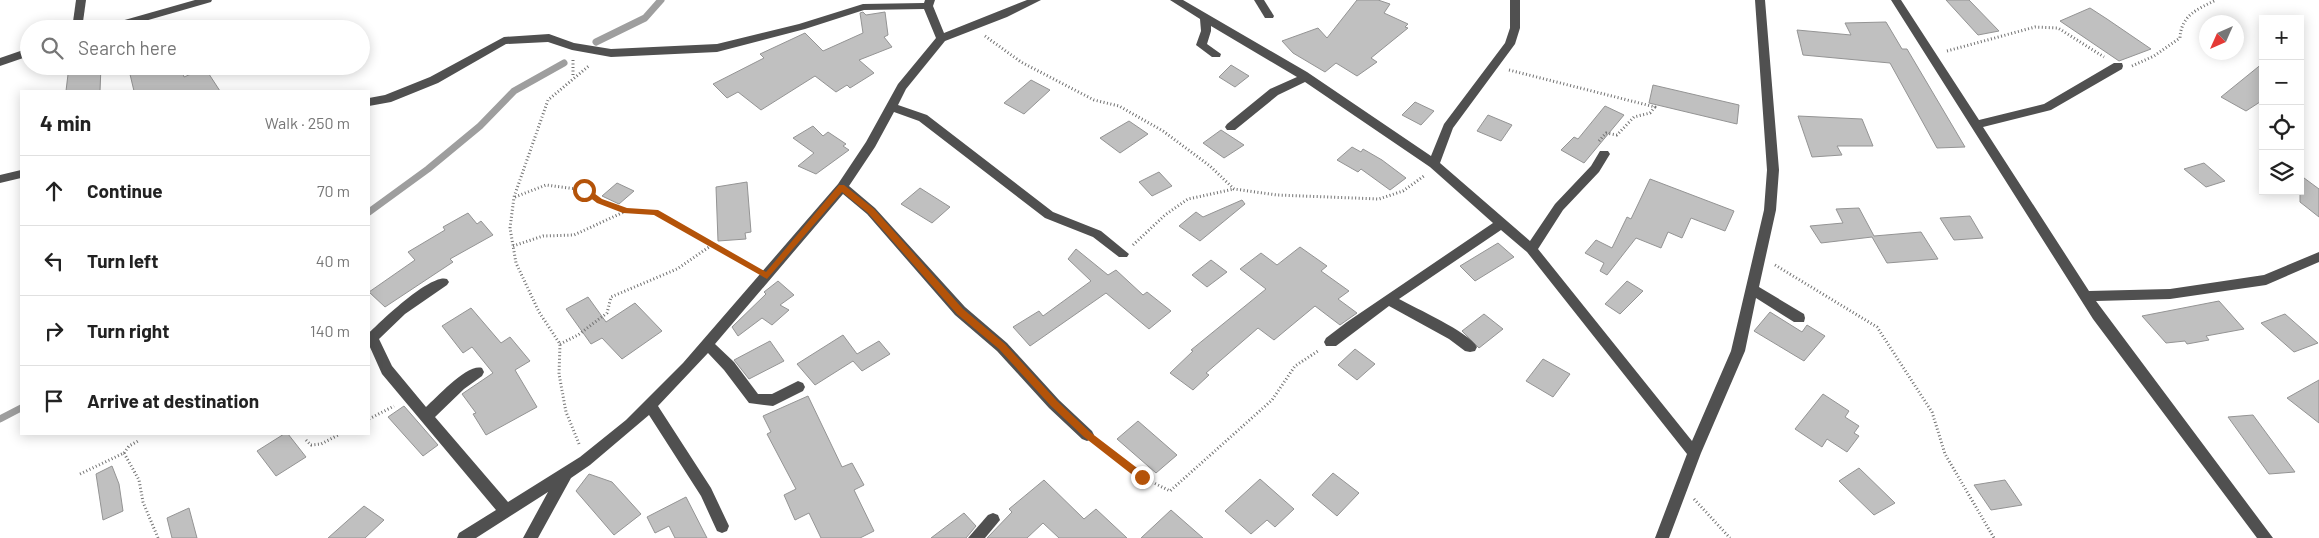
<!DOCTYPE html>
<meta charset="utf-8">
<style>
:root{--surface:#fff;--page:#f6f6f6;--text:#222;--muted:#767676;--line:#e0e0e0}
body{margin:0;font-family:Barlow,sans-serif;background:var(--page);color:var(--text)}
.controls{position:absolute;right:15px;top:15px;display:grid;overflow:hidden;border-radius:0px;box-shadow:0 2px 12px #0003}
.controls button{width:45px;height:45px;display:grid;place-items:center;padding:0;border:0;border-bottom:1px solid var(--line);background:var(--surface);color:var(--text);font:25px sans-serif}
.compass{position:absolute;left:2199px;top:15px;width:45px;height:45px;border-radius:50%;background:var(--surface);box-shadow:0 2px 12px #0003;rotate:225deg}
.stop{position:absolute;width:15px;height:15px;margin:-11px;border:4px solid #b45309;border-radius:50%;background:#fff}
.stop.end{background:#b45309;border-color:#fff;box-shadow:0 1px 5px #0008}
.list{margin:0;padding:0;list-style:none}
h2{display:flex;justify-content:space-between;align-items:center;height:65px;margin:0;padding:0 20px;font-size:21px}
h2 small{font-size:16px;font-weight:400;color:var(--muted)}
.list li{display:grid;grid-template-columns:32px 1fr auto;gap:15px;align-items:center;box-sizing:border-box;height:70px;padding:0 20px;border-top:1px solid var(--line)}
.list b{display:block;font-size:19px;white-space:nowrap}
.list em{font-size:16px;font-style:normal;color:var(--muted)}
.icon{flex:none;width:28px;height:28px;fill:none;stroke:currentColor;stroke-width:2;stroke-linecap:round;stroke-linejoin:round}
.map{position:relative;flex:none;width:2319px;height:538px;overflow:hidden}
.search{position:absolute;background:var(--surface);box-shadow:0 2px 12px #0003;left:20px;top:20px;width:350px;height:55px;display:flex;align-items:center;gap:12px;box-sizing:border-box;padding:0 18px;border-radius:28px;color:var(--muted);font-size:19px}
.panel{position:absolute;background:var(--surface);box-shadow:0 2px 12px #0003;left:20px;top:90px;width:350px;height:345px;border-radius:0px}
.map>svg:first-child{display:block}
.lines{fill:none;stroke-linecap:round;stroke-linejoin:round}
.stream{stroke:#9e9e9e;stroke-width:7}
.building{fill:#c0c0c0;stroke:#949494}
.path{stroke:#727272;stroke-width:3;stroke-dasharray:1 2.5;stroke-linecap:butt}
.minor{fill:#505050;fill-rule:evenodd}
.route{fill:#b45309}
</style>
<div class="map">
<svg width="2319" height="538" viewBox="0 0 2319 538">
<rect width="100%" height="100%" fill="#fff"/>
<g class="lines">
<g class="stream">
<polyline points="596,42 645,18 661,0"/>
<polyline points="369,212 428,169 480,126 514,91 564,63"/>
<polyline points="0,419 21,408"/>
</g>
</g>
<g class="building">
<polygon points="1357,0 1378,0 1390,4 1384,13 1408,24 1405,27 1408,28 1371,58 1377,62 1357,76 1336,63 1325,72 1293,53 1282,41 1318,28 1327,38"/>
<polygon points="1946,0 1969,0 1999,31 1978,35"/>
<polygon points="2090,8 2107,19 2151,49 2119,61 2060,21"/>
<polygon points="863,12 866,15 885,12 888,35 884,37 892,47 859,60 874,73 850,88 847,85 836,92 815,76 761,110 738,92 727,98 713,84 764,58 760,54 805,33 823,51 863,33 860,13"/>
<polygon points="1886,22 1902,49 1907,49 1965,147 1937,148 1890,63 1803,55 1797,30 1851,35 1845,23"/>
<polygon points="2263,63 2263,100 2246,111 2221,97"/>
<polygon points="1231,65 1249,76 1235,87 1219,77"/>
<polygon points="69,66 101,66 100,91 66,91"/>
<polygon points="128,66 181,66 184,77 205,68 220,91 134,91"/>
<polygon points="1031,80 1050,90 1024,114 1004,103"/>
<polygon points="1653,85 1739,105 1737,124 1649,103"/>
<polygon points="1415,102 1434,111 1421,125 1402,115"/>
<polygon points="1605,106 1624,115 1584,163 1561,150 1574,137 1578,139"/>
<polygon points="1488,115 1512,125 1501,141 1477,131"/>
<polygon points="1798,116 1862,119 1873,146 1837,146 1842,155 1812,157"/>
<polygon points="1129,121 1148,134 1120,153 1100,138"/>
<polygon points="813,126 823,136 828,132 846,144 843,146 849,150 816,174 798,166 814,153 793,138"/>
<polygon points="1221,130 1244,145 1224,158 1203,143"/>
<polygon points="1352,147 1361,152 1363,149 1382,160 1406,178 1390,190 1361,169 1358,172 1337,160"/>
<polygon points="2204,163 2225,181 2206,187 2184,169"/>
<polygon points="1159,172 1172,186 1152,196 1139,182"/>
<polygon points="2300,175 2319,189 2319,217 2300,202"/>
<polygon points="1650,179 1734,211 1725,231 1691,218 1682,238 1668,232 1661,248 1636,238 1607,275 1600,271 1604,263 1585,253 1596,240 1612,248 1627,217 1631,219"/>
<polygon points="747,182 751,232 745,233 746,239 718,241 716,187"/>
<polygon points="617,183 634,191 619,204 602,196"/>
<polygon points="920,188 950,207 932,223 901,204"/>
<polygon points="1242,200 1245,204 1200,241 1179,226 1196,212 1203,217"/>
<polygon points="1859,208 1874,236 1921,232 1938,259 1887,263 1872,237 1821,243 1810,226 1843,223 1836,209"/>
<polygon points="468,213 477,224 481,221 493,235 450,259 453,262 385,307 369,292 415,260 408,252 445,230 443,227"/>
<polygon points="1970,216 1983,238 1954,240 1940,218"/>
<polygon points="1498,243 1514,257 1475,281 1460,266"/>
<polygon points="1300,247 1327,266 1321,271 1349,291 1338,299 1357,313 1340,325 1315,306 1274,340 1258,328 1206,373 1209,375 1193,390 1170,373 1193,351 1191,350 1266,289 1240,269 1261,253 1277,265"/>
<polygon points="1076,249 1108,275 1116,270 1143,295 1147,292 1171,311 1149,329 1106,293 1030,346 1013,327 1039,311 1043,316 1091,281 1068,259"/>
<polygon points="1211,260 1227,272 1207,287 1192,275"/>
<polygon points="778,281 794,295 780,305 789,310 772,325 762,318 738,336 732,327 766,294 764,292"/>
<polygon points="1627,281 1643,291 1620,314 1605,304"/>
<polygon points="588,297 606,322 635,303 662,331 622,359 602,338 591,344 566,309"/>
<polygon points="2219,301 2244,329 2206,336 2209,340 2187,344 2185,341 2166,343 2142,316"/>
<polygon points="471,308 501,343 510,337 530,361 515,370 537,407 486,435 473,414 476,413 462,394 493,373 472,347 463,353 442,326"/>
<polygon points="1770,312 1802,332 1807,325 1825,336 1804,361 1754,331"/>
<polygon points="1484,314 1503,329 1479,348 1462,331"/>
<polygon points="2285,314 2318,343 2294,352 2261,323"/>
<polygon points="843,335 857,354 879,341 890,354 862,371 853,361 815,385 797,364"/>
<polygon points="770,341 784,361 749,379 734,360"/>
<polygon points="1355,349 1375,364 1357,380 1338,365"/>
<polygon points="1543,359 1570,374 1553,397 1526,381"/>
<polygon points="2319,380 2319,423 2287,398"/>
<polygon points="1823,394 1849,411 1845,417 1859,426 1854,433 1859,436 1847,452 1827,439 1822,447 1795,429"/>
<polygon points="808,396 842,467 852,463 864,485 854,490 874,531 860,538 821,538 809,513 795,520 784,495 796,489 767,434 771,432 763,416"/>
<polygon points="404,406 438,445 423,456 388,417"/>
<polygon points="2253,415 2295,472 2269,474 2228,417"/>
<polygon points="1138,421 1177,455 1156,473 1117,439"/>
<polygon points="284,434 288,434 306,457 276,476 257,451"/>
<polygon points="112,466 119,484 123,511 103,520 96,474"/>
<polygon points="1859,468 1895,503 1874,515 1839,481"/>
<polygon points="1333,473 1359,493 1337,516 1312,495"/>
<polygon points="589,474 612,482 641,514 614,535 576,491"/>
<polygon points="1260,479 1294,509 1275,527 1267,520 1251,534 1225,511"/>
<polygon points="1044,480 1084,519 1096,509 1127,538 1059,538 1043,523 1027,538 987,538 1012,512 1009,509"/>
<polygon points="2005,480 2022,505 1991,510 1974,485"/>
<polygon points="686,497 707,538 675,538 669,526 655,533 647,517"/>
<polygon points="364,506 384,520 365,538 328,538"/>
<polygon points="189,508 197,538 172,538 167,518"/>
<polygon points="1171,510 1203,538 1141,538"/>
<polygon points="964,513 976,526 966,538 931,538"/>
</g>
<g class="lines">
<g class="path">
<polyline points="985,36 1021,62 1094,100 1119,106 1163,131 1210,166 1234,189 1277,195 1379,199 1403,191 1424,176"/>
<polyline points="1947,51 2035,27 2058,28 2104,57"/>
<polyline points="573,60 573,76"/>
<path d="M2132,66L2154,56L2180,38C2181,15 2198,9 2216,0"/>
<polyline points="1509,70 1655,107 1650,113 1634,117 1617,135 1606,133 1599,141"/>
<polyline points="515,197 546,185 584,190 599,201 626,211"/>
<polyline points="1133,245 1165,215 1188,199 1234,189"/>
<polyline points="513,246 543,236 574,235 626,211 655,212 751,267"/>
<polyline points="1775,265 1877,327 1932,412 1945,454 1994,538"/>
<polyline points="560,344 578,335 607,313 611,297 677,269 712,245"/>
<polyline points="369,419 394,406"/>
<polyline points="306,440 311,445 321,444 340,434"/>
<polyline points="579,444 566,412 559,374 560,344 539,312 516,263 510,228 514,197 548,100 590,65"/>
<polyline points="1101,445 1142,477 1170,491 1272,400 1295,366 1318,351"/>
<polyline points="124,453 129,446 138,441"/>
<polyline points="80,474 124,453 139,480 143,502 158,538"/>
<polyline points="1694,499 1730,538"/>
</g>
<g class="minor">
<polygon points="76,0 86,0 82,29 72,29"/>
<polygon points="195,0 212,0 211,2 117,29 99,29 100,27"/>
<path d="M925,0H935L933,6L944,33L1027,0H1041L1007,17L945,41L906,89L898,105L927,115L1053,212L1101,231L1129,254L1127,257H1119L1093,237L1045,218L919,121L894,112L875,147L849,186L875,208L965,307L1007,343L1059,400L1092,431L1094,435L1092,439L1087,441L1082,439L1049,408L997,351L955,315L867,214L843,194L715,344L734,362L758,394H772L798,381L803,383L805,387L803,391L773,406L749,403L724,370L708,353L658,406L711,488L729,526L727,531L722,533L717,531L701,496L649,415L590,465L571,478L538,538H523L548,492L476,538H457L459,533L496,510L382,374L369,345V333C381,321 431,273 447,279L449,282L447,285L405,314L379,339L392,366L426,407C437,397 468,363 482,368L484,372L482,376L464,389L435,417L508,502L580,457L626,420L683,363L838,184L866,142L898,84L936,38L924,9L864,10L805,29L717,52L611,57L572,50L548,42L506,44L438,83L391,102L369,106V98L385,95L430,77L504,37L549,34L574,43L611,49L717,44L799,24L863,4L924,3Z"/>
<path d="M1170,0H1183L1307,72L1431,156L1444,124L1505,43L1510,28V0H1520V28L1515,44L1453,128L1440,163L1530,241L1555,204L1591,166L1600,151H1608L1610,154L1599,172L1563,210L1538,249L1692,441L1731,351L1764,210L1767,170L1755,0H1765L1779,170L1776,210L1759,287L1804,314L1805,318L1804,322H1794L1756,298L1745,351L1701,453L1669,538H1655L1687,454L1527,252L1501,230L1399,299C1415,308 1469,332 1477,347L1475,351L1470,352L1465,351L1449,339L1389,306L1336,346H1326L1324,342L1326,338L1347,322L1493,223L1430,167L1305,82L1278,95L1235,130H1227L1225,127L1227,124L1270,89L1297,77L1211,26V31L1207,44L1221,54L1220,57H1212L1196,45L1201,31L1200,19Z"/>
<polygon points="1254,0 1264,0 1274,16 1273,18 1265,18"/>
<polygon points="1891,0 1901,0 1979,120 2044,104 2114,63 2122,63 2123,66 2122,69 2051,110 1983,127 2089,291 2170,289 2264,275 2319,252 2319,262 2266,285 2170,299 2096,301 2273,538 2257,538 2093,319"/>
<polygon points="29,48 29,56 0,66 0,58"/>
<polygon points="21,170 21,178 0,183 0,175"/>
<polygon points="993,513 998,515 1000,520 985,538 968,538 988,515"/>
</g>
</g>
<polygon class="route" points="839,185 844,185 874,209 963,309 1005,344 1057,401 1090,432 1145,474 1145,480 1139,480 1084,437 1051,406 999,349 957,314 868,213 842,192 767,279 654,215 623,213 597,203 580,190 587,188 602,199 627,208 658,210 766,272"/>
</svg>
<div class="controls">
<button>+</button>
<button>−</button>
<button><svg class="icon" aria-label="locate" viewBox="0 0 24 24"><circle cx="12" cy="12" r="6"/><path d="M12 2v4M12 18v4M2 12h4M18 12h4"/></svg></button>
<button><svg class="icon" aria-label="layers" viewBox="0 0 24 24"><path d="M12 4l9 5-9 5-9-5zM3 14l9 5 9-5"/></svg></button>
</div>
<svg class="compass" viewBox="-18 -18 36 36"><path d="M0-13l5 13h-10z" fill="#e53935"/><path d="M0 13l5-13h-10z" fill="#767676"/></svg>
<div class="stop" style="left:584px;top:190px"></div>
<div class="stop end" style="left:1142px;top:477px"></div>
<div class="search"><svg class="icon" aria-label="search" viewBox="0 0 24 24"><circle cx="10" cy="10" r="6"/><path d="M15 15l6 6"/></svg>Search here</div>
<section class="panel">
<h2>4 min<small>Walk · 250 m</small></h2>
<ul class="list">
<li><svg class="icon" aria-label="ahead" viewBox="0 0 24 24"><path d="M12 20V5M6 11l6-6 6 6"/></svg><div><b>Continue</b></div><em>70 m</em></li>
<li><svg class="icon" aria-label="left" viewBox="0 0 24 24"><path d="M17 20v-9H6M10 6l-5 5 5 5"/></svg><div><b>Turn left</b></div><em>40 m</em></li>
<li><svg class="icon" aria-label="right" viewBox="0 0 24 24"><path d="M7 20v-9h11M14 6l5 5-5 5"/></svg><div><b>Turn right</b></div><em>140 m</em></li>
<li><svg class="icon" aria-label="arrive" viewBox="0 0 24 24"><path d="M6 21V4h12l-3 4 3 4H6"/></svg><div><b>Arrive at destination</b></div></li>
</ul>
</section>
</div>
